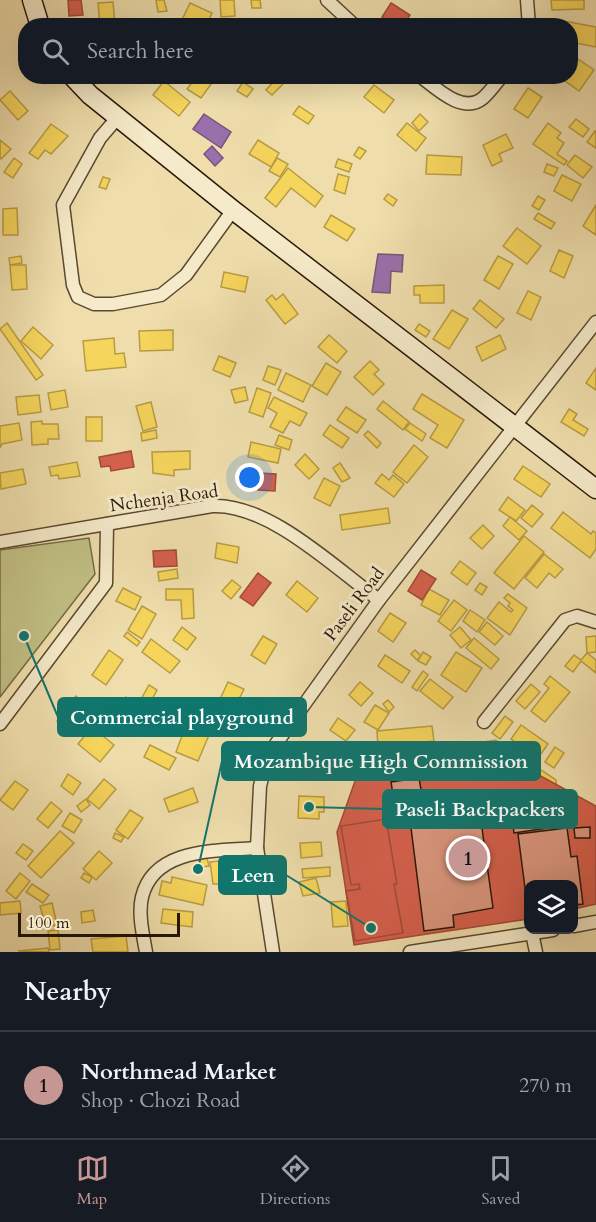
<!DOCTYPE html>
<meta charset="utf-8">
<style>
:root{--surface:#171b24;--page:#242831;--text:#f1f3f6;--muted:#9ea1a6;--line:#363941;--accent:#c59692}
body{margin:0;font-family:Cardo,serif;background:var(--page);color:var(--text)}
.controls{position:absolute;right:18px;bottom:18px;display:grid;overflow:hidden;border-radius:12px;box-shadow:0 6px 24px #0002}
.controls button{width:54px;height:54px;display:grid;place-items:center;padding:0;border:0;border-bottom:2px solid var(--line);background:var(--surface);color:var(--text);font:30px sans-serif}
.scale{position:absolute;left:18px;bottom:15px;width:162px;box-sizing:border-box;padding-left:6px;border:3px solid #291708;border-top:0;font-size:16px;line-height:21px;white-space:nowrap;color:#291708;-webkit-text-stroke:4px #f5eac9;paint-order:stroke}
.you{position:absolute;left:250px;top:478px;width:21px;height:21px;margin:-15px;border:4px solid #fff;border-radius:50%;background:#1a73e8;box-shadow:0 0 0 9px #1a73e833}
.badge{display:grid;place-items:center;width:39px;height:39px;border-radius:50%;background:var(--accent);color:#111;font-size:20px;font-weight:700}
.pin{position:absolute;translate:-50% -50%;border:3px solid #fff;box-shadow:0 2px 6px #0006}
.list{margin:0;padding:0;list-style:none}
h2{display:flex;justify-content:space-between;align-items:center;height:78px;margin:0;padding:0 24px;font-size:26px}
h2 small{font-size:20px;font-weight:400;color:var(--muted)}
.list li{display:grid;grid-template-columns:39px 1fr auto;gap:18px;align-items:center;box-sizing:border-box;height:108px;padding:0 24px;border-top:2px solid var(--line)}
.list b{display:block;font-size:22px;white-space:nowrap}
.list p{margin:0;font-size:20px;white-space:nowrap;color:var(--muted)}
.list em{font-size:20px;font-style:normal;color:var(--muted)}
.icon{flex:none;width:33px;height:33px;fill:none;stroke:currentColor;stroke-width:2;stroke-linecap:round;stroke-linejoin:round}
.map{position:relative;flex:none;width:596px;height:952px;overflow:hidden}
.search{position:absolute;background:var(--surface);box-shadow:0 6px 24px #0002;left:18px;right:18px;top:18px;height:66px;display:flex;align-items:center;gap:15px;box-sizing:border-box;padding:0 21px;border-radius:24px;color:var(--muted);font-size:22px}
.sheet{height:186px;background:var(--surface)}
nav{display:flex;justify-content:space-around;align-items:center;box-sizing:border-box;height:84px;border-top:2px solid var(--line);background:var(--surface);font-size:16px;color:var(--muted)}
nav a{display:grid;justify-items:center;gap:3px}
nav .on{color:var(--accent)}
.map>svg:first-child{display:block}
.green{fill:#c1bf84;stroke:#756b46;stroke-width:1.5}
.homes{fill:#f6d55c;stroke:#b89c43;stroke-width:1.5}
.shops{fill:#d6604d;stroke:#a24a38;stroke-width:1.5}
.offices{fill:#9970ab;stroke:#77557a;stroke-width:1.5}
.building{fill:#db977f;stroke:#291708;stroke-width:1.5}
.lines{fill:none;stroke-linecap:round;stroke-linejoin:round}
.street-casing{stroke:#5a4931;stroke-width:15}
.secondary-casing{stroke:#291708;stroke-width:21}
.street{stroke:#f5eac9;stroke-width:12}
.secondary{stroke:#f5eac9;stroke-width:18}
.labels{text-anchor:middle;stroke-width:6;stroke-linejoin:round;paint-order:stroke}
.street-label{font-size:18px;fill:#291708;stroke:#f5eac9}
.leader{fill:none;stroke:#0f766e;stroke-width:2}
.callout-dot{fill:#0f766e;stroke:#f5eac9;stroke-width:2}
.callout{fill:#0f766e;stroke:#0f766e;stroke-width:2}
.callout-label{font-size:20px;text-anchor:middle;font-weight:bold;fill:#fff}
</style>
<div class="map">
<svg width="596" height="952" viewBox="0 0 596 952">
<rect width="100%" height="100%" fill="#efdeac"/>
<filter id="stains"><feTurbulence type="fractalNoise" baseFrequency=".00333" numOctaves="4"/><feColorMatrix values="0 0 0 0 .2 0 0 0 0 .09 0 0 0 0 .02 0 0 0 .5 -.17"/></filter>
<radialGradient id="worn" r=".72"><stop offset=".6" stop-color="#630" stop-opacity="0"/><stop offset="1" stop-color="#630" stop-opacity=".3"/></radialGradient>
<polygon class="green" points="89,538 95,574 0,697 0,550"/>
<g class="homes">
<polygon points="156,0 164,0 167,11 158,12"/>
<polygon points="220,0 234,0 235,16 221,17"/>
<polygon points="251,0 260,0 261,8 252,8"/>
<polygon points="551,0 584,0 584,9 552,10"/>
<polygon points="113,2 115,26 100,26 98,3"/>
<polygon points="190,3 212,13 206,26 188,26 181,22"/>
<polygon points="564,21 596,27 596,47 570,42 570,26 563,26"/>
<polygon points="572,55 594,70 579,91 558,76 570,76"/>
<polygon points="197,76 217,76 201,98 187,89"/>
<polygon points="277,78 283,84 272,95 266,90"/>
<polygon points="164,81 190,102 179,116 153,95"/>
<polygon points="243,82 253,89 247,97 237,91"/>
<polygon points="374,85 394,100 384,113 364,97"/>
<polygon points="528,88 542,97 528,118 514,109"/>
<polygon points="10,91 28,111 18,120 0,100"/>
<polygon points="299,106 314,116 308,124 293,114"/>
<polygon points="420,114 428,122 419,131 412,123"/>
<polygon points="576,119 589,129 583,137 569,127"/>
<polygon points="407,123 426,138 416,151 397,135"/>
<polygon points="548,123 561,133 557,138 564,143 557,154 567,161 564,165 533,144"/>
<polygon points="51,124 68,136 51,154 45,150 38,159 29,153"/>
<polygon points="595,131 596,131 596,148 587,142"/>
<polygon points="506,134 513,148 499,154 502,161 492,166 483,145"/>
<polygon points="0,140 11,149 1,159 0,158"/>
<polygon points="258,140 279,153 271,167 249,154"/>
<polygon points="359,147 366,151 360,159 354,155"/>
<polygon points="427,155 462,157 461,175 426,174"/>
<polygon points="575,155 592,167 583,178 567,165"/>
<polygon points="14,158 22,164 13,178 4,172"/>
<polygon points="277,158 288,164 280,177 269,171"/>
<polygon points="338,159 352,164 349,172 335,167"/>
<polygon points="547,164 558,168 554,176 544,172"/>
<polygon points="288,168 323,196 315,207 291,188 276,207 265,198"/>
<polygon points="338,174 349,177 345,194 334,190"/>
<polygon points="562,175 581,184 572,201 554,191"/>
<polygon points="103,177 110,179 106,189 99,187"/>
<polygon points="388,194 397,200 393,206 384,199"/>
<polygon points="538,196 545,200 539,210 532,206"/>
<polygon points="596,205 596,235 583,226"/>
<polygon points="17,208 18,235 3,235 3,209"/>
<polygon points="538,213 555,223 551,229 534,219"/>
<polygon points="331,215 355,229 347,241 324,227"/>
<polygon points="517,228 541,246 527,264 503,246"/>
<polygon points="559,250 573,256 564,278 550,271"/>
<polygon points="21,256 22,263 10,265 9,258"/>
<polygon points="498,256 513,264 499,289 484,280"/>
<polygon points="10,265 26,265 27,289 12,290"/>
<polygon points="224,272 248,277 245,292 221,287"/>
<polygon points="444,285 444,303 420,303 420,295 414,295 414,286"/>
<polygon points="528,291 541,297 531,320 517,313"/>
<polygon points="283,294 298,314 285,324 266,300 272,295 276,300"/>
<polygon points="480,300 504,319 496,328 473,309"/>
<polygon points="452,310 468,319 449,349 433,339"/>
<polygon points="7,323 43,375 36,380 0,329"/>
<polygon points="419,324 430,331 426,337 415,330"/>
<polygon points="33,327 53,345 41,359 21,341"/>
<polygon points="173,330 173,350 140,351 139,331"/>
<polygon points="329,335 347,351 337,363 318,347"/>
<polygon points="500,335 506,349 482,361 476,347"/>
<polygon points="114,338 115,354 124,353 126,367 86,371 83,341"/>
<polygon points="219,356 236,363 230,377 213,370"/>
<polygon points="370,361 379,370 374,374 384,384 373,395 354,377"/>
<polygon points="326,363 341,372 327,395 312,386"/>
<polygon points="268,366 281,370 275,385 263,380"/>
<polygon points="596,368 596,390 586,383"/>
<polygon points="286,373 311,385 303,402 278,390"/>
<polygon points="245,387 248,400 235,403 231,390"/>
<polygon points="257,388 271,393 263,417 249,412"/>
<polygon points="65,390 68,407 51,410 48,393"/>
<polygon points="422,394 464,420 447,448 430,438 438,425 413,409"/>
<polygon points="39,395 41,412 18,415 16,397"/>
<polygon points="274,397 307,413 300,426 290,421 283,433 270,427 277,413 268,408"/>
<polygon points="383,401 409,422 403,430 377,409"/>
<polygon points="151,402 157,427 143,431 136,406"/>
<polygon points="346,407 366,420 357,433 337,420"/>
<polygon points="569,409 577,414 573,420 588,429 584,436 561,422"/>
<rect x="86" y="417" width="16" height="24"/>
<polygon points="42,421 42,424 58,424 59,439 48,439 48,444 32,445 31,422"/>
<polygon points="19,423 22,440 2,444 0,448 0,426"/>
<polygon points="410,423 426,434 422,441 405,429"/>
<polygon points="330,425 349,438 342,448 323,435"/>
<polygon points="156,430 157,438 142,441 141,433"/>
<polygon points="368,431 381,443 377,448 364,435"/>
<polygon points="279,435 292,440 289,450 275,445"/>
<polygon points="251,442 281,449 278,463 248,457"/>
<polygon points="414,445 428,457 407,483 393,472"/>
<polygon points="190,451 190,469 174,470 174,476 153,473 152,452"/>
<polygon points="305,454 319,469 309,479 295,465"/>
<polygon points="77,462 80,476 59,479 58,475 51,476 49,467"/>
<polygon points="340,463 350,478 342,482 333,468"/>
<polygon points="523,466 550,484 541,497 514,479"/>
<polygon points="23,469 26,484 1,489 0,473"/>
<polygon points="382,474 389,480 393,475 404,484 394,497 375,483"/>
<polygon points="324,478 340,486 330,506 314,498"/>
<polygon points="508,497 525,510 516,521 499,510"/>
<polygon points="532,505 543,514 532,527 521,518"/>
<polygon points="388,508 390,523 342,530 340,515"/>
<polygon points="563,512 591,534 593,531 596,533 596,549 590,558 551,528"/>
<polygon points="510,517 527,531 519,540 503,526"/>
<polygon points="483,525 494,536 482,549 470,538"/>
<polygon points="524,536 544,552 514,589 494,573"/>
<polygon points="217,543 239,547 237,563 215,558"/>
<polygon points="544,554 563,569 555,578 549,573 537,588 525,578"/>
<polygon points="460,561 476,573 467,585 451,573"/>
<polygon points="177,569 178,578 159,581 158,572"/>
<polygon points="232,580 241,587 231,599 222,591"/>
<polygon points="297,581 318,598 307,612 286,595"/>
<polygon points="480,583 487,587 482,595 475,590"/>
<polygon points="123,588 141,597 135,610 116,601"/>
<polygon points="166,589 193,589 194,618 182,619 181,600 166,600"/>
<polygon points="429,589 449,600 440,615 421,605"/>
<polygon points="508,594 527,608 510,635 487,618 499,602 511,612 513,610 508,606 510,603 504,598"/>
<polygon points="454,600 467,610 451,631 438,621"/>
<polygon points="142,606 156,614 142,639 128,630"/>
<polygon points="470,610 485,620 477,632 463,621"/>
<polygon points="390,613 406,623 393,642 378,631"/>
<polygon points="487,622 503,636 495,645 479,632"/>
<polygon points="182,627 196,638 187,650 173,640"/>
<polygon points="460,627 471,640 461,648 450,635"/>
<polygon points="127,632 140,642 137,646 124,636"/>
<polygon points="263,636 277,644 265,664 251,655"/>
<polygon points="596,636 596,652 587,653 586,637"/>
<polygon points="474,638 499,659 491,669 466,648"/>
<polygon points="151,639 180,661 170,673 142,652"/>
<polygon points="109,650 123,660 106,685 92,675"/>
<polygon points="415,650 421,656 417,660 411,654"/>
<polygon points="423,652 431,657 426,665 418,661"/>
<polygon points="456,652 482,668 466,692 441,675"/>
<polygon points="587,653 596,660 596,673 581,661 573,672 565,666 574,655 581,660"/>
<polygon points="385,655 410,671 402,683 378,666"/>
<polygon points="423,671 428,675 417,691 412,687"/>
<polygon points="550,676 570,692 545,722 531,711 549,688 544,684"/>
<polygon points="430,679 453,697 443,709 420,691"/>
<polygon points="228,682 244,689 233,711 224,707 222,711 216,708"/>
<polygon points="360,682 373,693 361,706 349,695"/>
<polygon points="531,684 540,692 525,709 516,701"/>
<polygon points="149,685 157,690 149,705 140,701"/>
<polygon points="76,696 88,707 72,724 60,713"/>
<polygon points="126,697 141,710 136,716 121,703"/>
<polygon points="388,700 394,707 389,712 383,704"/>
<polygon points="375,705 389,713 378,730 364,722"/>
<polygon points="201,715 215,721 198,761 176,752 182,736 179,735 183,727 194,732"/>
<polygon points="505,716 513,722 500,739 492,733"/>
<polygon points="62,717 71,724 66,729 57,721"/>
<polygon points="338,718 355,730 346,741 330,730"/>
<polygon points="521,725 548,744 538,758 511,739"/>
<polygon points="432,726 434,741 378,747 377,731"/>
<polygon points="92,727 114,745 100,762 78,744"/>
<polygon points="496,740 556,780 557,796 504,802 502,783 422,793 419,767 429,765 427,751"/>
<polygon points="150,745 176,758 169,770 144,757"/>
<polygon points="555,747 564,753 554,768 545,762"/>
<polygon points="68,774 81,783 73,795 61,786"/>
<polygon points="104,779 116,789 99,809 87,799"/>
<polygon points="15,781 28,790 13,810 0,800"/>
<polygon points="193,788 198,802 169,812 164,799"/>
<polygon points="299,796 324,797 324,812 319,812 319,819 298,818"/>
<polygon points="86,799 90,805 81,812 77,806"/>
<polygon points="51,802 62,811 48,828 37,819"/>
<polygon points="130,810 143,818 128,839 116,830"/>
<polygon points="70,813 82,820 74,833 62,826"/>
<polygon points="60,831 74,843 41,878 28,866"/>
<polygon points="115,833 124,837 121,842 113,838"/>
<polygon points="321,842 322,856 301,858 300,843"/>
<polygon points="23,844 33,851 26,860 16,853"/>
<polygon points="99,851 112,863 96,880 83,869"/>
<polygon points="207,858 209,866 201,867 199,860"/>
<polygon points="219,861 221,884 213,884 210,862"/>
<polygon points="330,867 330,876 303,878 302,869"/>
<polygon points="20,873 30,881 16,899 6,891"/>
<polygon points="84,873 92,877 89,883 81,878"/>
<polygon points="172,877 207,885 203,905 159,895 162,881 171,883"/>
<polygon points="316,878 320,893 303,896 299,882"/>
<polygon points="32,884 49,895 43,903 26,892"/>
<polygon points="20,901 21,913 0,915 0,903"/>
<polygon points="346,901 348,926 333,927 331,902"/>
<polygon points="52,903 57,925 46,927 40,906"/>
<polygon points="163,909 193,912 192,927 161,923"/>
<polygon points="93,910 95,921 82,923 81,912"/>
<polygon points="58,930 60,949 50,950 48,931"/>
<polygon points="126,936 128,952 93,952 91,939"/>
<polygon points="48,948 49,952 18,951"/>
</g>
<g class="shops">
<polygon points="68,0 81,0 83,15 69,16"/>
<polygon points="391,3 410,15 403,26 396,26 382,17"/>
<polygon points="131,451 134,467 111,471 110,466 101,467 99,457"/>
<polygon points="259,473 276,474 275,491 258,490"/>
<polygon points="176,550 177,566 154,567 153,551"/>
<polygon points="421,570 436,579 422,600 408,591"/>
<polygon points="258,573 271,583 253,606 240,597"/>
<polygon points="491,749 596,806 596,904 574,909 574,884 528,884 528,919 354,945 337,832 360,767"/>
<polygon points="386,819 397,884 394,884 403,933 355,941 346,891 360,889 359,884 351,885 341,826"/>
</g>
<g class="offices">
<polygon points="204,114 231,132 221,148 193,129"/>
<polygon points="212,146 223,158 215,166 204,154"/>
<polygon points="378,254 403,255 402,272 391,271 390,293 372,292"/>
</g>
<g class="building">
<polygon points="419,778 422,795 394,800 391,782"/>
<polygon points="557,797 561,826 514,833 510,803"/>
<polygon points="447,807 449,821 466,819 466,823 481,821 493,908 453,915 454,927 424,931 409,812"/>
<polygon points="590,827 590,838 575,838 574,828"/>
<polygon points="567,828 571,857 577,856 583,904 574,905 574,884 528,884 528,911 518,834"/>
</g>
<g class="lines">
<defs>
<g id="street">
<polyline points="327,0 355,26"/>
<polyline points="527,0 529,26"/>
<path d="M420,76C436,88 463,115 483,98C490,92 496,83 502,76"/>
<polyline points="118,117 100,138 63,205 73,285 78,297 94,304 113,304 161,295 186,275 233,210"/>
<path d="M0,542L212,506C268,503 334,567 379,600"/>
<polyline points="484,722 565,620 577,616 596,622"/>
<polyline points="0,724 106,583 107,524"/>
<polyline points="574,926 596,922"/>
<polyline points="532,933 536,952"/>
<path d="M146,952C143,935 138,914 142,897C154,847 218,851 257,848"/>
<polyline points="273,952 257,848 260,786 268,755 379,600 596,322"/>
<polyline points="410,952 553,930"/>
</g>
<g id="secondary">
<polyline points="32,0 40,26"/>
<polyline points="72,76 90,95 233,210 596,489"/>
</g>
</defs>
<use href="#street" class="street-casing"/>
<use href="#secondary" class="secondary-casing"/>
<use href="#street" class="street"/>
<use href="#secondary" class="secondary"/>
</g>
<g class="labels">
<g class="street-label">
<text transform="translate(164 498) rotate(-8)" y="6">Nchenja Road</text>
<text transform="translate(354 604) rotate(-53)" y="6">Paseli Road</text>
</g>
</g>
<path class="leader" d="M24 636L58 717M198 869L222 761M309 807L383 809M371 928L286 875"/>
<g class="callout-dot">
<circle cx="24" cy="636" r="6"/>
<circle cx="198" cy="869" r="6"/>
<circle cx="309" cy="807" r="6"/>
<circle cx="371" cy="928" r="6"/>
</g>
<g class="callout">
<rect x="58" y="698" width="248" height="38" rx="6"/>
<rect x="222" y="742" width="318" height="38" rx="6"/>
<rect x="383" y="790" width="194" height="38" rx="6"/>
<rect x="219" y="856" width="67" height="38" rx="6"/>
</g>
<g class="callout-label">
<text x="182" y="724">Commercial playground</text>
<text x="381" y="768">Mozambique High Commission</text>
<text x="480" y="816">Paseli Backpackers</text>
<text x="253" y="882">Leen</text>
</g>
<rect width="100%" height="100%" filter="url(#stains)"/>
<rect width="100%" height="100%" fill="url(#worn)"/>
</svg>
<div class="controls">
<button><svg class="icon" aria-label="layers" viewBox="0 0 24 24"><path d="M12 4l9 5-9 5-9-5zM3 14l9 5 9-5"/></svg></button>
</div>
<div class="scale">100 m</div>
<div class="you"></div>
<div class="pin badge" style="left:468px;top:858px">1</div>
<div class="search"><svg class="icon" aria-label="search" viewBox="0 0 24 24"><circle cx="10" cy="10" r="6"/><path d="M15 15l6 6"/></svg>Search here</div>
</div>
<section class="sheet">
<h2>Nearby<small></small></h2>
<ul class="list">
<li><span class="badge">1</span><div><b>Northmead Market</b><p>Shop · Chozi Road</p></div><em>270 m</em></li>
</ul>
</section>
<nav>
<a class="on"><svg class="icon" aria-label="map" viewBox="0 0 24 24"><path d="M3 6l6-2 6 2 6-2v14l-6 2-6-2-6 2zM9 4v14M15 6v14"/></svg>Map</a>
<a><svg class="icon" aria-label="directions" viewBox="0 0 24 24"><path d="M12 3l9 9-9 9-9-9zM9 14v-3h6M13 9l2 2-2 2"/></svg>Directions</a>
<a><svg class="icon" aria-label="saved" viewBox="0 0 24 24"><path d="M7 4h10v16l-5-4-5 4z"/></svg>Saved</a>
</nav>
